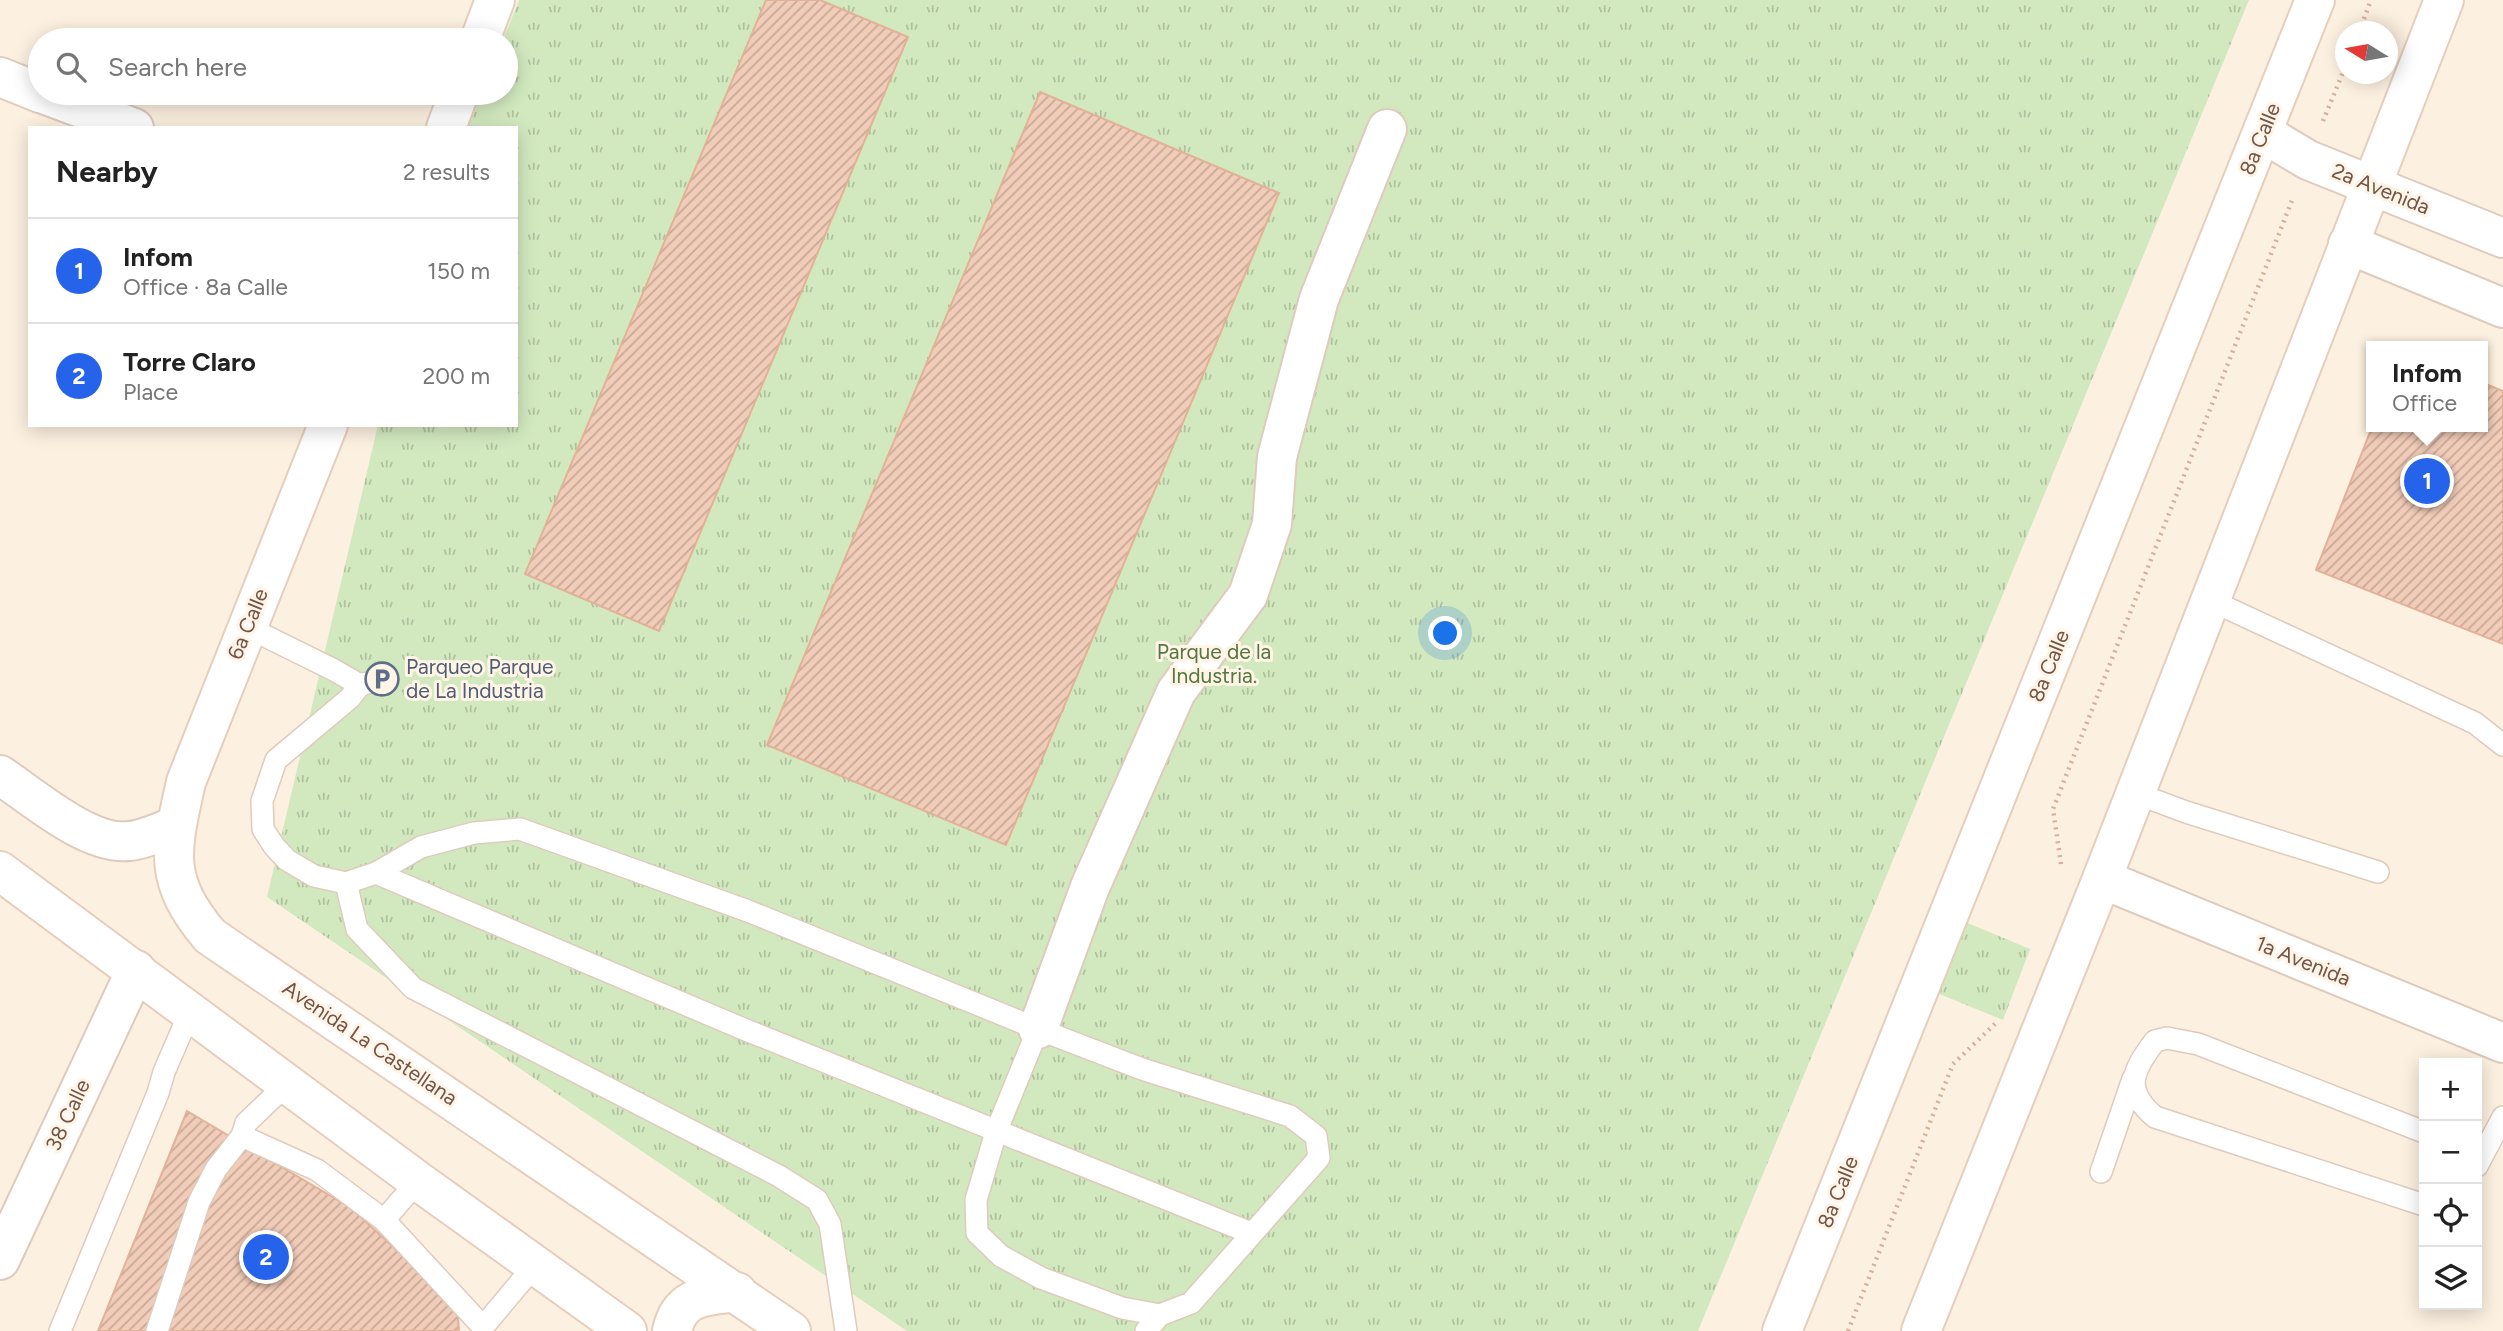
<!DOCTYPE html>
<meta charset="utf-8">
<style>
:root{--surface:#fff;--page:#f2f2f2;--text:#222;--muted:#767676;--line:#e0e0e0;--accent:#2563eb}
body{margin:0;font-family:Figtree,sans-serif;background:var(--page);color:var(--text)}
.controls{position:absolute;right:21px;bottom:21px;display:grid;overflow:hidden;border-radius:0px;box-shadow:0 4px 18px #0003}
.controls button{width:63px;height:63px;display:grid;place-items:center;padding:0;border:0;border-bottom:2px solid var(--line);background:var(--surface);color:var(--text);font:35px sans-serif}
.compass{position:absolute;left:2335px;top:21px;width:63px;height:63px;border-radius:50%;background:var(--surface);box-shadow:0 4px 18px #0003;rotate:281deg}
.you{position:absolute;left:1446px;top:634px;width:24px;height:24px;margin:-18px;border:5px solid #fff;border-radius:50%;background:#1a73e8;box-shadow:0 0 0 10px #1a73e833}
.badge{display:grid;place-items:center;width:46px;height:46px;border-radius:50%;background:var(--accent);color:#fff;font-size:23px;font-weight:700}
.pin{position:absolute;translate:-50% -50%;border:4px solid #fff;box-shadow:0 2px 7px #0006}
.popup{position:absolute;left:2366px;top:341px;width:122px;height:91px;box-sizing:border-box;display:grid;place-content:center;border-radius:0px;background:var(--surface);filter:drop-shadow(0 2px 5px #0005);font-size:23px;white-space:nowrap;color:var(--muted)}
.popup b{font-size:26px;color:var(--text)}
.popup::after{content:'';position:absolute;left:50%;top:100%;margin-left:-14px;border:14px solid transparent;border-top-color:var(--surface)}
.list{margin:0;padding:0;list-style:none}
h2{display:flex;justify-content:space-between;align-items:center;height:91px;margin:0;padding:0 28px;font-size:30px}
h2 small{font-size:23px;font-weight:400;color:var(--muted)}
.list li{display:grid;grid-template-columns:46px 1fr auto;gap:21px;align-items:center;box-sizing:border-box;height:105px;padding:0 28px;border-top:2px solid var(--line)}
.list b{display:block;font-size:26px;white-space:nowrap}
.list p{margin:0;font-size:23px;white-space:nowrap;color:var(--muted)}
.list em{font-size:23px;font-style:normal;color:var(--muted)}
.icon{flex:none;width:38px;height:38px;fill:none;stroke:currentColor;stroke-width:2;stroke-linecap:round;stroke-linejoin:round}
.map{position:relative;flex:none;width:2503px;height:1331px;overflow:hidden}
.search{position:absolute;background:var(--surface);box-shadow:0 4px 18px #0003;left:28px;top:28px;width:490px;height:77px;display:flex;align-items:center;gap:18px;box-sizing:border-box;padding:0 24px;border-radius:38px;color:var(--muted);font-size:26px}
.panel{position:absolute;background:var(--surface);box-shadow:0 4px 18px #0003;left:28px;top:126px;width:490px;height:301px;border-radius:0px}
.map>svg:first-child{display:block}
.park{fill:url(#park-tufts)}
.building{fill:url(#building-hatch);stroke:#e3b198;stroke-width:2}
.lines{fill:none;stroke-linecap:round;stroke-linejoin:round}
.lane-casing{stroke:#dfcbbc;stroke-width:24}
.street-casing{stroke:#dfcbbc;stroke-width:42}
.secondary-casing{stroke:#e6cebc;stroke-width:42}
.path{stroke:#d5af9c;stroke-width:4.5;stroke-dasharray:2 5;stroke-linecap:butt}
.lane{stroke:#fff;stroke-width:21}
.street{stroke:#fff;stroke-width:38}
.secondary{stroke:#fff;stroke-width:38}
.labels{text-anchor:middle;stroke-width:6;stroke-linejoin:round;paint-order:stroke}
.street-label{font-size:21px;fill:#725548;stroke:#fff4e6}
.park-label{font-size:21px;fill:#547840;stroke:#fff4e6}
.service-label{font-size:21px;fill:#4e5e75;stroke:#fff4e6;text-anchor:start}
</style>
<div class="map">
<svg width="2503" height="1331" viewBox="0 0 2503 1331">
<defs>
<pattern id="park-tufts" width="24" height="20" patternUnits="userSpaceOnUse" patternTransform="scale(1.75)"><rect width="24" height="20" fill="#d2e9bf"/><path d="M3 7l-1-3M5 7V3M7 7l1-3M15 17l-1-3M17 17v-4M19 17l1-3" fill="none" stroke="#afc09d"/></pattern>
<pattern id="building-hatch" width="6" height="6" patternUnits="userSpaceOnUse" patternTransform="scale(1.75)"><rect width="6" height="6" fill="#f1ccb8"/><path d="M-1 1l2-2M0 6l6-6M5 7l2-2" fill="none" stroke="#c8a898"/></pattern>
</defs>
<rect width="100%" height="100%" fill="#fcf0e0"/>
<g class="park">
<polygon points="519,0 2249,0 1698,1331 907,1331 267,897 378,425 516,425 516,128 468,128 482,93 506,93 506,40 503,40"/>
<polygon points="1965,922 2030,949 2003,1020 1937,993"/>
</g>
<g class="building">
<polygon points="766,0 820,0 908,37 659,631 525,574"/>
<polygon points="1040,92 1279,193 1006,845 767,745"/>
<polygon points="2483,383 2503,391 2503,644 2316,570 2372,427 2483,427"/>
<polygon points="187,1111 351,1208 457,1306 459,1331 98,1331"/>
</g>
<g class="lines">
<defs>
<g id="lane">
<polyline points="2210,600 2475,723 2503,745"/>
<polyline points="247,627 334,670 360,685 350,698 276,760 262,801 263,829 274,846 287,860 314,876 346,883 376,873 421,847 474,833 520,829 748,911 1038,1029 1142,1069 1290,1116 1316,1136 1319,1158 1191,1303 1160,1315 1122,1308 1041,1278 1001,1256 977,1233 976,1200 996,1132 1038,1029"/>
<polyline points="360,685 382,679"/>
<polyline points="2135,793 2186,812 2378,872"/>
<polyline points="376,873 741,1028 1251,1233"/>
<polyline points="346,883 357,929 413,988 779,1176 817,1200 830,1224 846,1331"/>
<path d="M2424,1132L2198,1044L2167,1038L2155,1041C2132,1071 2123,1090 2155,1117L2424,1205"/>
<polyline points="242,1136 317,1170 384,1220 483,1327"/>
<polyline points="2477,1166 2503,1117"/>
<polyline points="2101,1172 2133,1079"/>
<polyline points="384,1220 418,1181"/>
<polyline points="60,1331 158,1093 164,1072 190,1012"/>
<polyline points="157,1331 199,1202 216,1169 242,1136 246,1123 288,1083"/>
<polyline points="483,1331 483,1327 535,1265"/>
<polyline points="1146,1331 1160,1315"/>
</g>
<g id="street">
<polyline points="0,77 40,93"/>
<polyline points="41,93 134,128"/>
<polyline points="2263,133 2308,160 2503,238"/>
<polyline points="2348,244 2503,308"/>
<path d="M0,775C33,797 89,846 129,841C144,840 162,831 176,826"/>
<polyline points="2102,879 2503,1043"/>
<polyline points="1038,1029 1090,887 1176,692 1248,595 1272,524 1277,457 1319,299 1387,129"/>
<polyline points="0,1260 136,970"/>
</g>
<g id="secondary">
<polyline points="480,40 495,0"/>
<polyline points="446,128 459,93"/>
<path d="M328,425L186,782C171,850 162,879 210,936L791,1331"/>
<polyline points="0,871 418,1181 627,1331"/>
<path d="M672,1331C680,1295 705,1296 737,1292"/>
<polyline points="1782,1331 2315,0"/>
<polyline points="1921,1331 2102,879 2444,0"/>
</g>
</defs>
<use href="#lane" class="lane-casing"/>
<use href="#street" class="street-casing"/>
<use href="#secondary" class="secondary-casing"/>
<g class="path">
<polyline points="2359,32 2371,0"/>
<polyline points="2323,121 2346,65"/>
<polyline points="2061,864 2053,809 2293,198"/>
<polyline points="1848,1331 1953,1064 1998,1021"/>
</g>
<use href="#lane" class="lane"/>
<use href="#street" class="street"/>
<use href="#secondary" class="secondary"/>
</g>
<defs>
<symbol id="parking-ring" viewBox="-11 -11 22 22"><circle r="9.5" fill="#fff4e6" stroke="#5c6f8a" stroke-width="1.5"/><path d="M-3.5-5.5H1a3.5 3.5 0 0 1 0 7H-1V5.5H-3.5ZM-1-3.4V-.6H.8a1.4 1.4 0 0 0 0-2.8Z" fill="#5c6f8a"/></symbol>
</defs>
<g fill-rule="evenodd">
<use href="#parking-ring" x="363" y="660" width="38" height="38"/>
</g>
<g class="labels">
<g class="street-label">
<text transform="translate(2260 139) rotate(-68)" y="7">8a Calle</text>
<text transform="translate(2381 189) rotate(22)" y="7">2a Avenida</text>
<text transform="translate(248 624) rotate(-68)" y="7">6a Calle</text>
<text transform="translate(2049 666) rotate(-68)" y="7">8a Calle</text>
<text transform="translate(2303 961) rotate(22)" y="7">1a Avenida</text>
<text transform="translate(370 1043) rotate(34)" y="7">Avenida La Castellana</text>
<text transform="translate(68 1115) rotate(-65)" y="7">38 Calle</text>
<text transform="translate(1838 1192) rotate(-68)" y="7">8a Calle</text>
</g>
<g class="park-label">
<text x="1214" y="659">Parque de la<tspan x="1214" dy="24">Industria.</tspan></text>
</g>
<g class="service-label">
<text x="406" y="674">Parqueo Parque<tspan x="406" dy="24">de La Industria</tspan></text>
</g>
</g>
</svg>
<div class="controls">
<button>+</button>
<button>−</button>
<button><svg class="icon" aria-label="locate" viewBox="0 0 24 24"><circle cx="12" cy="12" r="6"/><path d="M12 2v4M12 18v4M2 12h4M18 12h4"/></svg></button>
<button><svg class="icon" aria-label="layers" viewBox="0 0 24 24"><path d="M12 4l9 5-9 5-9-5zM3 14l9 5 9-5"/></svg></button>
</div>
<svg class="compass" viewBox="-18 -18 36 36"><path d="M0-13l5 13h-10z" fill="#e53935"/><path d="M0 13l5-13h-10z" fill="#767676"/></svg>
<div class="you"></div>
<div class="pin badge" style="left:2427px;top:481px">1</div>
<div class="popup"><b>Infom</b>Office</div>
<div class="pin badge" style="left:266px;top:1257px">2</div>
<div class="search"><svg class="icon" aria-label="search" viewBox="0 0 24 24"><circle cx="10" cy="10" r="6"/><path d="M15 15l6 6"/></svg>Search here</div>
<section class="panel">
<h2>Nearby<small>2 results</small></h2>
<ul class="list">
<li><span class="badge">1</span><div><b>Infom</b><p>Office · 8a Calle</p></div><em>150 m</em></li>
<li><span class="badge">2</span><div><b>Torre Claro</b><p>Place</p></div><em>200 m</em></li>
</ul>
</section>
</div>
